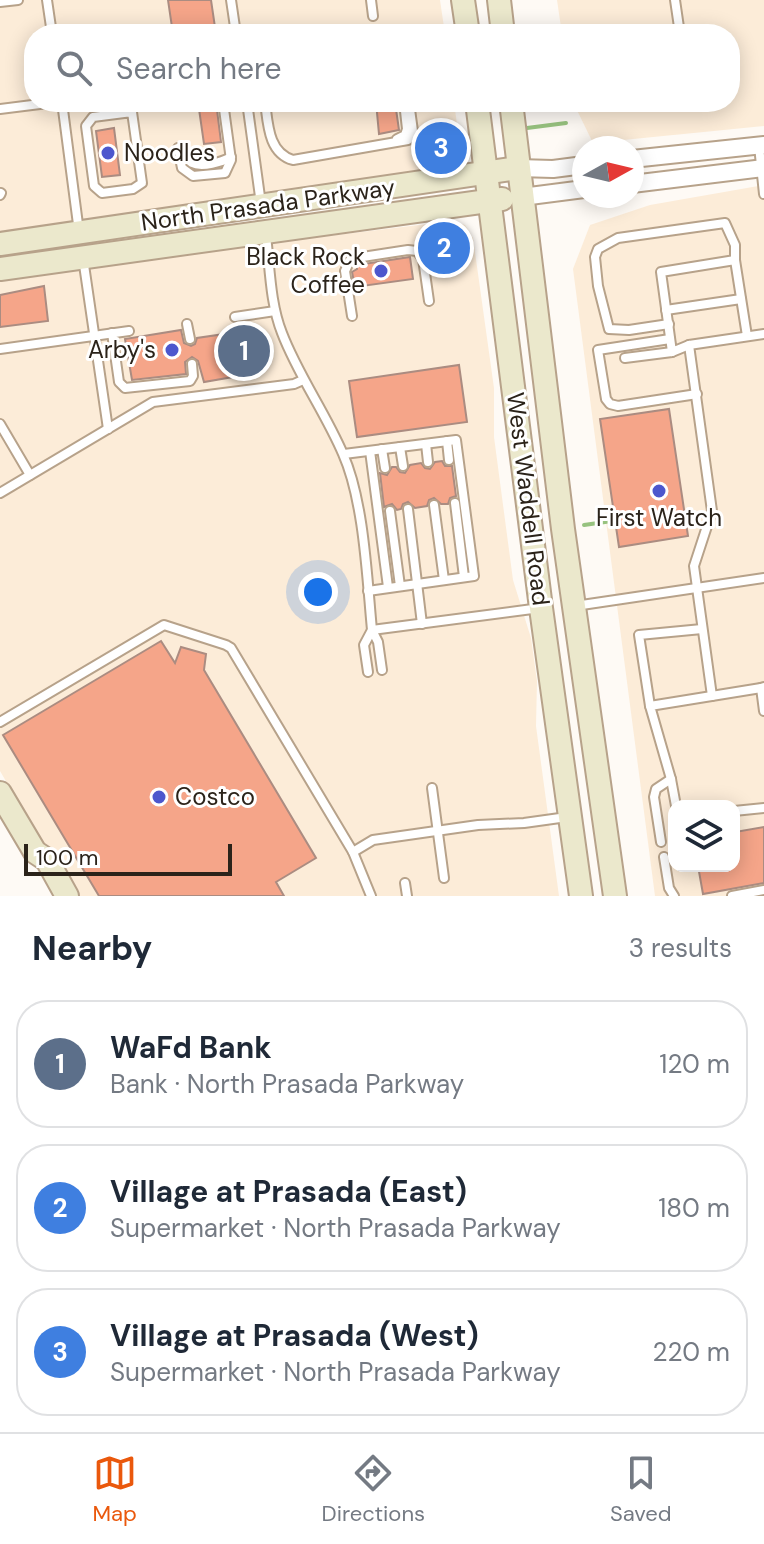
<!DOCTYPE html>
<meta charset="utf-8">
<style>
:root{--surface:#fff;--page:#f2f2f3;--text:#1f2937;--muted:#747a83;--line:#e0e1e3;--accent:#ea580c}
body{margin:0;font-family:"DM Sans",sans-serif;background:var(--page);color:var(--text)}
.controls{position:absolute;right:24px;bottom:24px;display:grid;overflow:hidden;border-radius:16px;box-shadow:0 4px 20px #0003}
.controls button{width:72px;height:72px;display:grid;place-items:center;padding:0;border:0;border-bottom:2px solid var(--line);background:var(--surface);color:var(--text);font:40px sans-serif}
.compass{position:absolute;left:572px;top:136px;width:72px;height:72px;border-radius:50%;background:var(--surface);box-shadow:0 4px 20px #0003;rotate:82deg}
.scale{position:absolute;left:24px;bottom:20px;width:208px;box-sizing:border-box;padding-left:8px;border:4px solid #2b231a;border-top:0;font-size:22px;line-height:28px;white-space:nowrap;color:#2b231a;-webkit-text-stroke:6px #fff;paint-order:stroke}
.you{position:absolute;left:318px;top:592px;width:28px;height:28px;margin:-20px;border:6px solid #fff;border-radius:50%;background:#1a73e8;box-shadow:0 0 0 12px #1a73e833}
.badge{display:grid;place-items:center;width:52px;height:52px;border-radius:50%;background:var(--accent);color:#fff;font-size:26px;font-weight:700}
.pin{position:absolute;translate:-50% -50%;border:4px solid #fff;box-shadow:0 2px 8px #0006}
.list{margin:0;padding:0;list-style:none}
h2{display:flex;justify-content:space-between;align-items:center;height:104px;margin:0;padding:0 32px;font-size:34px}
h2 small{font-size:26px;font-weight:400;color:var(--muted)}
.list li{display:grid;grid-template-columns:52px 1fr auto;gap:24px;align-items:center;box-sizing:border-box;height:128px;margin:0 16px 16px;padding:0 16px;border:2px solid var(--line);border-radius:32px}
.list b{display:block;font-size:30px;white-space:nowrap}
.list p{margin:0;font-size:26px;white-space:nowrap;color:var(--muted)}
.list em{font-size:26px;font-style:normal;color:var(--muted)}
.icon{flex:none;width:44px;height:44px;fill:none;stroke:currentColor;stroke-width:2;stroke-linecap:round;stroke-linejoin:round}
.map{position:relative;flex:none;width:764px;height:896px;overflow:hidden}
.search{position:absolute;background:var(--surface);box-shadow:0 4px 20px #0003;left:24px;right:24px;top:24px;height:88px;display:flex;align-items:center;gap:20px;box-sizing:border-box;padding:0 28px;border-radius:32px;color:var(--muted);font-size:30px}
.sheet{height:536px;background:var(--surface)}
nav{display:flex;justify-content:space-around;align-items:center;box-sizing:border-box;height:112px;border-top:2px solid var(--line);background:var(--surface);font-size:22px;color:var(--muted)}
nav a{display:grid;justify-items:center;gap:4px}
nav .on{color:var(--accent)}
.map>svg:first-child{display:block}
.built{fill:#fcecd8;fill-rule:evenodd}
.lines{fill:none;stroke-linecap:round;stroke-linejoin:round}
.stream{stroke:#97c27f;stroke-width:4}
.building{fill:#f5a589;stroke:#ab8c81;stroke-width:2}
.lane-casing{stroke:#b7a28a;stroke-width:12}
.street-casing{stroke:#b7a28a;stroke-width:20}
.secondary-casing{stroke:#b7a28a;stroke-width:26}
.lane{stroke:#fff;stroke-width:8}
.street{stroke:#fff;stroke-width:16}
.secondary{stroke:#ebe8cc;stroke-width:22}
.poi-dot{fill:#4d57cd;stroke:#fff;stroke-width:3}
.labels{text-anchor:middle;stroke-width:6;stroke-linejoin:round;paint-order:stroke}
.poi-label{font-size:24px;fill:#2b231a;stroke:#fff;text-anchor:start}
.street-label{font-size:24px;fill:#2b231a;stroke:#fff}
</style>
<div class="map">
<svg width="764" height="896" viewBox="0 0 764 896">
<rect width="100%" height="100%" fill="#fefaf5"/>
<g class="built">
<polygon points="0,0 440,0 445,34 34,34 34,102 454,102 461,154 453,167 0,236"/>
<polygon points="557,0 764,0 764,126 593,143 573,102 730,102 730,34 562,34"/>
<path d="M764,185V896H655L573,269L590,225L650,205ZM674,806H734V866H674Z"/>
<polygon points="452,221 465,225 473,238 494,388 494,437 513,580 531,638 537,681 536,726 559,896 73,896 0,771 0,276"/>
</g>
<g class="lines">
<g class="stream">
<polyline points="527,128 566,123"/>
<polyline points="584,525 612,521"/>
</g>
</g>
<g class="building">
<polygon points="168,0 211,0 216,34 173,34"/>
<polygon points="198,102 216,102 221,142 204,144"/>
<polygon points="376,102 395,102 399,130 379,134"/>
<polygon points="114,128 120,175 102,177 96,131"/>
<polygon points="410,257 413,279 355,287 352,272 357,269 357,265"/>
<polygon points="44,286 48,321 0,327 0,295"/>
<polygon points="181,330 184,343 191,346 195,344 197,338 252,330 256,373 204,382 198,361 192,357 185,362 186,374 132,380 125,339"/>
<polygon points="459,365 467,422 357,437 349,381"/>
<polygon points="669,409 688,536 619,547 600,419"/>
<polygon points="442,461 445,466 452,466 456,496 450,498 448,504 441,504 434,498 429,500 427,506 415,508 408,502 403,504 401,509 397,510 392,504 384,507 380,473 387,475 392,467 396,467 400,472 405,473 410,465 421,463 425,468 430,469 435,462"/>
<polygon points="161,641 175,663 181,647 206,654 204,670 316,858 276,882 284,896 99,896 3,735"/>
<polygon points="764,827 764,883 703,894 698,866 734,866 734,844 737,844 735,832"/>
</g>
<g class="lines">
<defs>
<g id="lane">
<polyline points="47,0 52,34"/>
<polyline points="231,0 236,34"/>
<polyline points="371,0 373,16"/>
<polyline points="675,0 680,34"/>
<polyline points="0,2 18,0"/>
<polyline points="62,102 79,232"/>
<polyline points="131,102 132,112 142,183 133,189 102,193 94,186 86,126 93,117 132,112"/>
<polyline points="247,102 261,204"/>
<path d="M265,102C268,123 268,153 293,160L408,140L413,131L409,102"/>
<polyline points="0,109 56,102"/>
<polyline points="397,139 405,135 407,129 404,102"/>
<polyline points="759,146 764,194"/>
<polyline points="178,148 182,168 193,176 225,173 231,160 223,102"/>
<path d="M178,149C182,153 187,160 192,163C202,168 222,162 231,157"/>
<polyline points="0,195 1,193"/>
<path d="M266,236C270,267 270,303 282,333C298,375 325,412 343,454C364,501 367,578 372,630L378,642L382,670"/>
<polyline points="83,258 108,429"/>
<polyline points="666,310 741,299"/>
<polyline points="352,316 345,271 350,260 356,258 408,250 417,251 423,259 429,301"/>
<polyline points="235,317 275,311"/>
<polyline points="187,324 190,339"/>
<polyline points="669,324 629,330 609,329 598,286 595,257 598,249 618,238 725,223 735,245 735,260"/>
<polyline points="112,333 119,382 125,388 190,381 193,376 192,364"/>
<polyline points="670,339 598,350 606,399 610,404 618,406 697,394"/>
<polyline points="689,345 672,352 661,272 735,260 747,336"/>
<polyline points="0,349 129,331"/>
<polyline points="625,358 672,352"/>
<polyline points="0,424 30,475"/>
<polyline points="447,441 449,460"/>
<polyline points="426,444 428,462"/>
<polyline points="400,447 403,466"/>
<polyline points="382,449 385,468"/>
<polyline points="370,451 388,587"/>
<polyline points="344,454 456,440 474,576 368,591"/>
<polyline points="0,493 153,402 294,384 303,380"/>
<polyline points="455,503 464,577"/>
<polyline points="434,505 444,580"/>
<polyline points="408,509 422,624"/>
<polyline points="390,511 400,586"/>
<polyline points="575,606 764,578"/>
<polyline points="372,630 540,608"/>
<polyline points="368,672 364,645 372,630"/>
<polyline points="764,687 761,688 764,711"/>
<polyline points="712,696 694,566 712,511 689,345 764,334"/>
<polyline points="650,706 639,635 702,629"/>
<polyline points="0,722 164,625 226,645 231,648 353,852 371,896"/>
<polyline points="432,788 444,878"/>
<polyline points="676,806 671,779 650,706 761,688"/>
<polyline points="734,811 764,808"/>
<polyline points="661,842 654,797 656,789 671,779"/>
<polyline points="353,852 373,840 478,825 524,823 567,817"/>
<polyline points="664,857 669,888 674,896"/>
<polyline points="405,883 407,896"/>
<polyline points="732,896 764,890"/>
</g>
<g id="street">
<polyline points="632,159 764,145"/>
<polyline points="518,168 553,169 584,165"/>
<polyline points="632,184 764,168"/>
<polyline points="522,197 584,189"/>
</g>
<g id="secondary">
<polyline points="463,0 468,34"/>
<polyline points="499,0 503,34"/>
<polyline points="477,102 541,608 581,896"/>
<polyline points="511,102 563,529 615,896"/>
<polyline points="0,244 518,168"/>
<polyline points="0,269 502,199"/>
<polyline points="0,793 35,852 47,860 67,896"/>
</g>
</defs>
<use href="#lane" class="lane-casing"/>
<use href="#street" class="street-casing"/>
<use href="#secondary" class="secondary-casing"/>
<use href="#lane" class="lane"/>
<use href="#street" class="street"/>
<use href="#secondary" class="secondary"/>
</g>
<g class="poi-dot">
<circle cx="108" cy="153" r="8"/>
<circle cx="381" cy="271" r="8"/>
<circle cx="172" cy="350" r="8"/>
<circle cx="659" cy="491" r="8"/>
<circle cx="159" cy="797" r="8"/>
</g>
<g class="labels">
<g class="poi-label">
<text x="124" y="161">Noodles</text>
<text x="365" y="265" text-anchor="end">Black Rock<tspan x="365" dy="28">Coffee</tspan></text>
<text x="156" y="358" text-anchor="end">Arby's</text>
<text x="659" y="526" text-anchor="middle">First Watch</text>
<text x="175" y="805">Costco</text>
</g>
<g class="street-label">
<text transform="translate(268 205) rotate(-8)" y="8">North Prasada Parkway</text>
<text transform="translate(528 499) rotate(83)" y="8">West Waddell Road</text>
</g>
</g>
</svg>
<div class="controls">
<button><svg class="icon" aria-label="layers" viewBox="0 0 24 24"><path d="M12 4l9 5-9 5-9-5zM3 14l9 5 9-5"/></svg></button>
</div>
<svg class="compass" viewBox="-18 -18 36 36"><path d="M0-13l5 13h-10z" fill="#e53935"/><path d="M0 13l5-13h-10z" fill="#747a83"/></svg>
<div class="scale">100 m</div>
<div class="you"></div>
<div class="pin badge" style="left:244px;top:351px;background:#5c6f8a">1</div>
<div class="pin badge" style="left:444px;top:248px;background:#3f7fe0">2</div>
<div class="pin badge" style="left:441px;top:148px;background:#3f7fe0">3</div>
<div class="search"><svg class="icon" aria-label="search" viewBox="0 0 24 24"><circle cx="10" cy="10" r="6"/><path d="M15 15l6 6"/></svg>Search here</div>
</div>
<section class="sheet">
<h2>Nearby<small>3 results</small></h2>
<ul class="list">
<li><span class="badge" style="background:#5c6f8a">1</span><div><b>WaFd Bank</b><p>Bank · North Prasada Parkway</p></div><em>120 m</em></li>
<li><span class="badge" style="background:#3f7fe0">2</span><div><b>Village at Prasada (East)</b><p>Supermarket · North Prasada Parkway</p></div><em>180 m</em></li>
<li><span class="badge" style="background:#3f7fe0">3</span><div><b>Village at Prasada (West)</b><p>Supermarket · North Prasada Parkway</p></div><em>220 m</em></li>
</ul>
</section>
<nav>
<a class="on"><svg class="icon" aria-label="map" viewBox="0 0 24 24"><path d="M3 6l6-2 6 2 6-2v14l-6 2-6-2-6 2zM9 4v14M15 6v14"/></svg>Map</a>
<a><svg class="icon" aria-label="directions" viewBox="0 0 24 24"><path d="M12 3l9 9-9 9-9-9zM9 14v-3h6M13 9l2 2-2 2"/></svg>Directions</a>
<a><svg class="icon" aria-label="saved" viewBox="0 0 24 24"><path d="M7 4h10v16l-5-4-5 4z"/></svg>Saved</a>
</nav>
